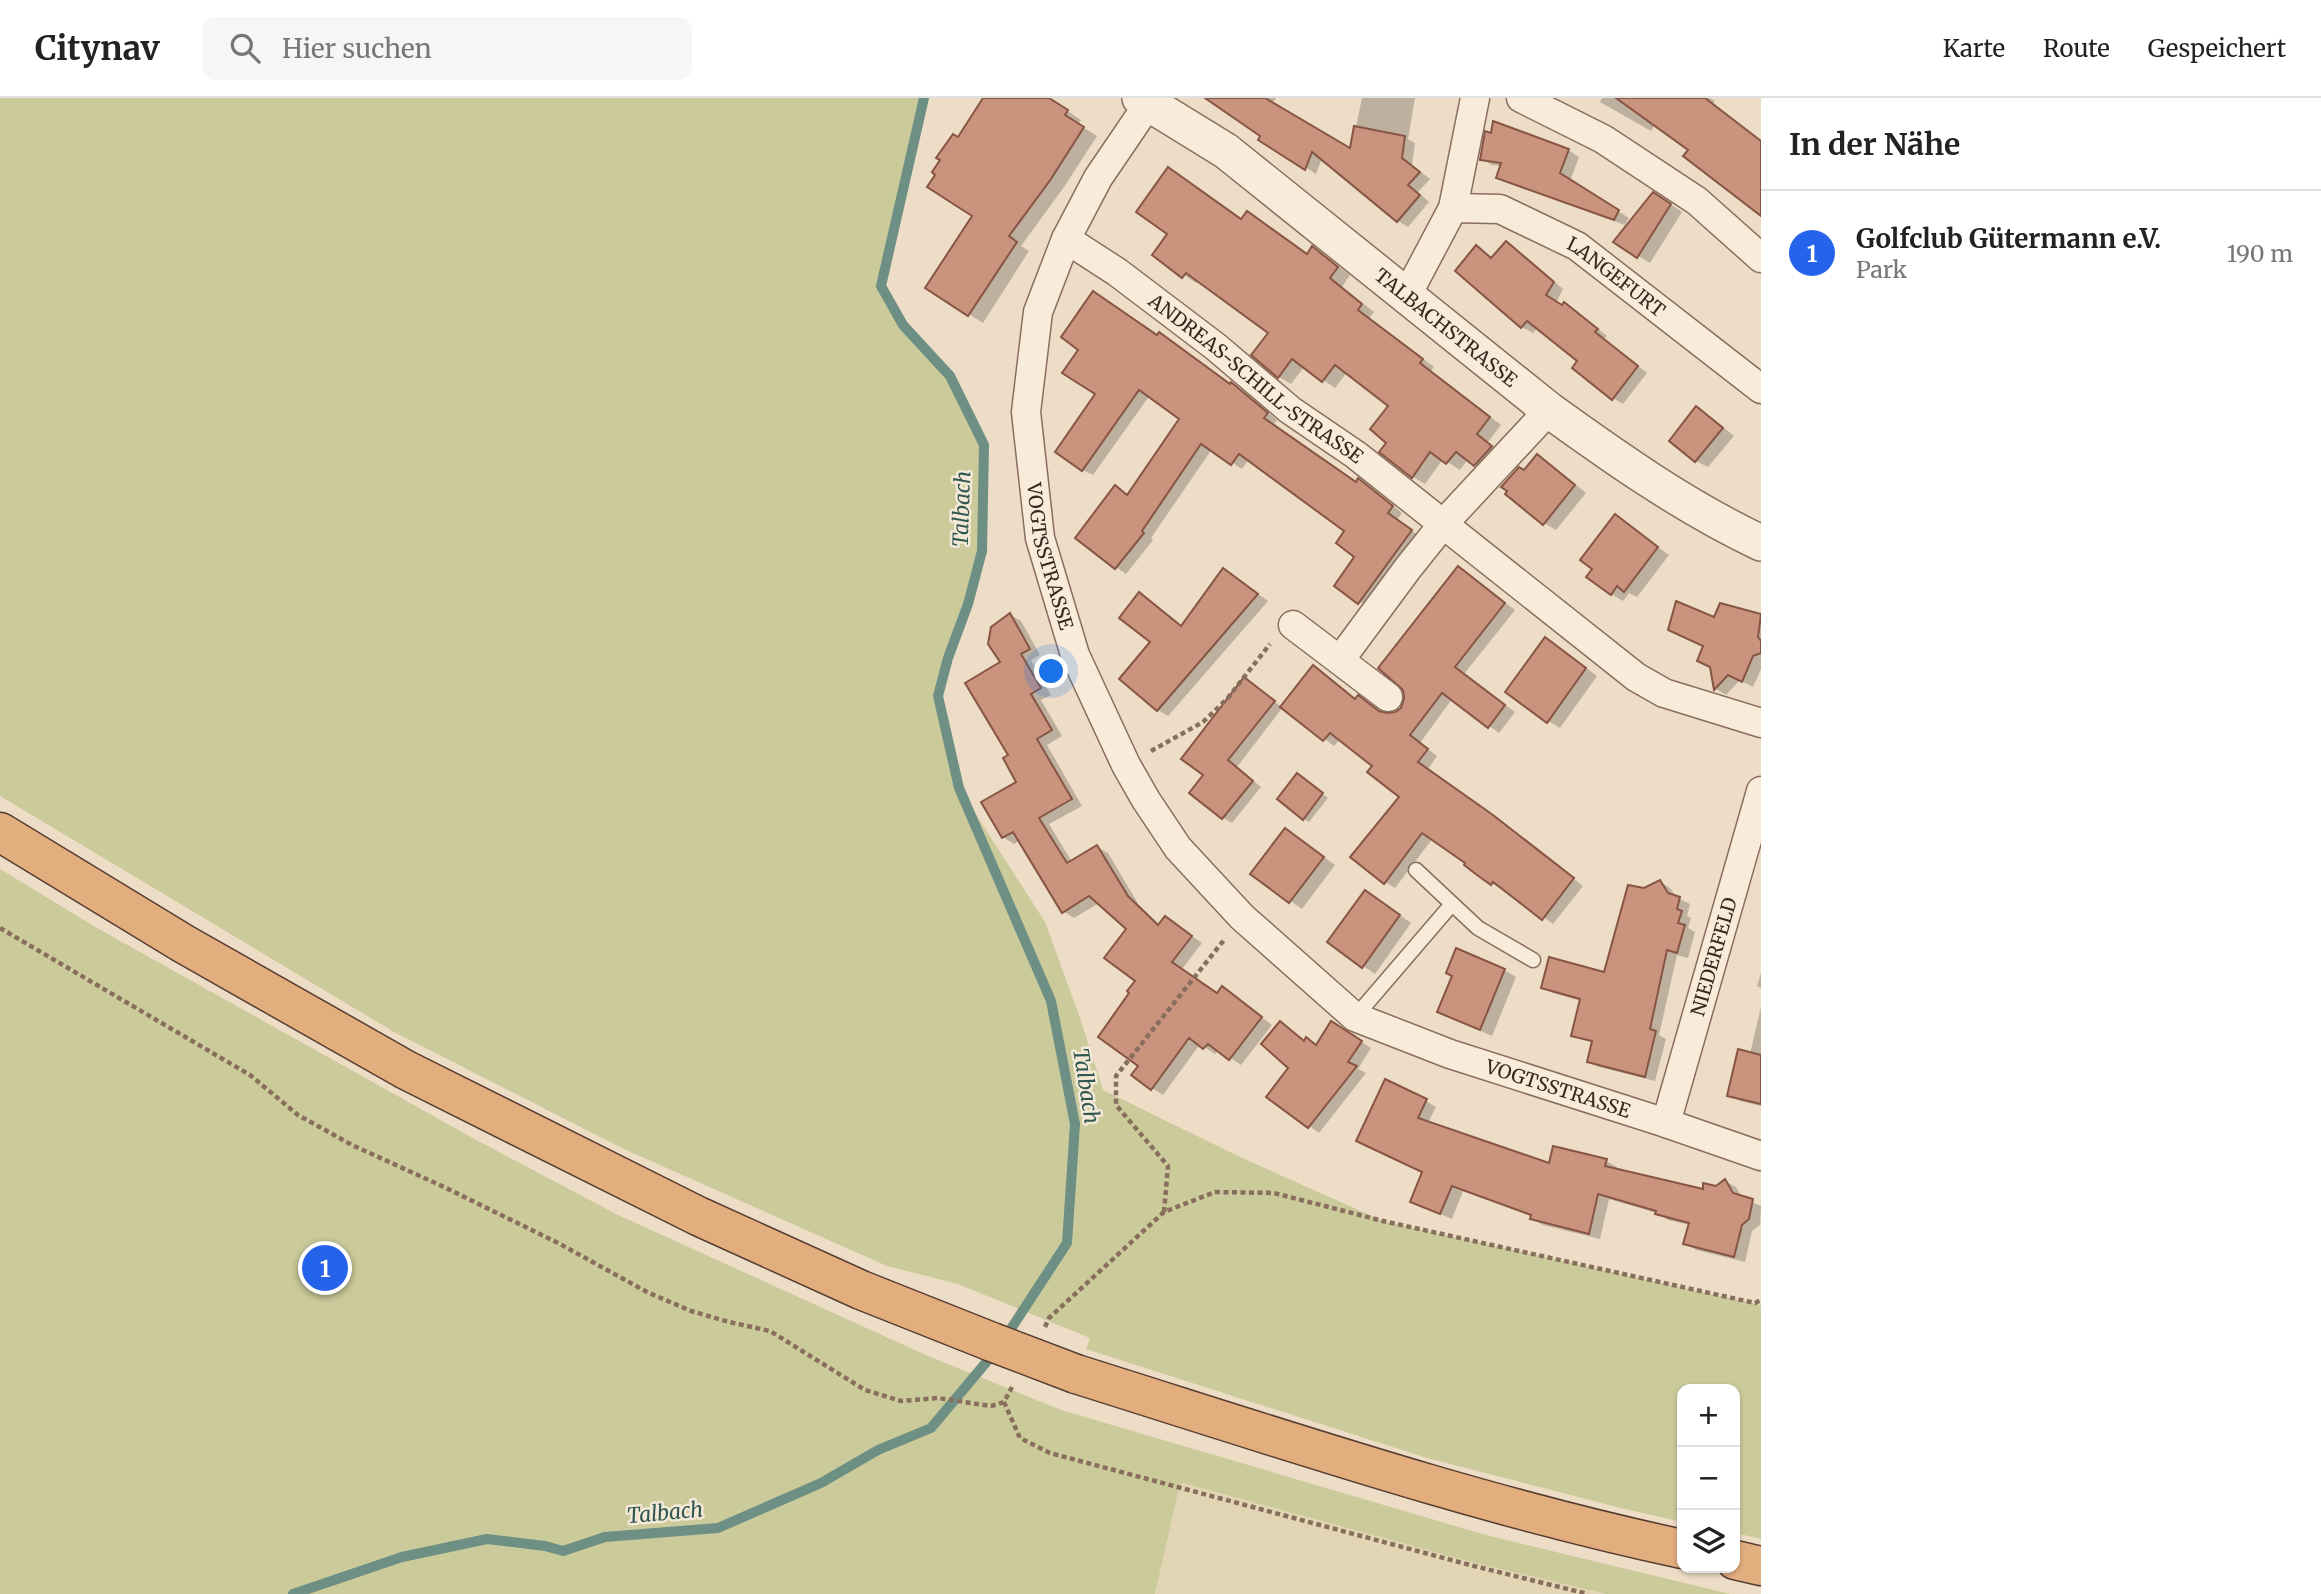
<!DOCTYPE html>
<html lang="de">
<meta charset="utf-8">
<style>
:root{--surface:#fff;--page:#f6f6f6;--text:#222;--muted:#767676;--line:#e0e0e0;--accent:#2563eb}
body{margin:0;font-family:Merriweather,serif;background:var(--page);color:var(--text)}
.controls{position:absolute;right:21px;bottom:21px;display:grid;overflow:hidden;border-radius:14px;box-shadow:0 2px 5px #0004}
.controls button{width:63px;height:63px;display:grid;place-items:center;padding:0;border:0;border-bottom:2px solid var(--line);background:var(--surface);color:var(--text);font:35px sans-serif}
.you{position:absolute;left:1052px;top:574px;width:24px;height:24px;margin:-18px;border:5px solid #fff;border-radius:50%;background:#1a73e8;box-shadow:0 0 0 10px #1a73e833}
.badge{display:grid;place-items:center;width:46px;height:46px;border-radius:50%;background:var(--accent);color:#fff;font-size:23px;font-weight:700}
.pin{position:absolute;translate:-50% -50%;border:4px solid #fff;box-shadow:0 2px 7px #0006}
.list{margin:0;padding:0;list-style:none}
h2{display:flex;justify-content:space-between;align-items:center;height:91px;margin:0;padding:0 28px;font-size:30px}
h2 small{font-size:23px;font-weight:400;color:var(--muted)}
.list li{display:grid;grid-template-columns:46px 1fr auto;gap:21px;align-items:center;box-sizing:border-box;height:126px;padding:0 28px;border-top:2px solid var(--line)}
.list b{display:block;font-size:26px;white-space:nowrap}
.list p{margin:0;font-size:23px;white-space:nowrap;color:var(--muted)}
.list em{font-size:23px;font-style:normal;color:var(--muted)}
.icon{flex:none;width:38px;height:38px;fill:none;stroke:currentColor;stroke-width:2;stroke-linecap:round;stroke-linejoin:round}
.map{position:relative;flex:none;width:1761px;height:1496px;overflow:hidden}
header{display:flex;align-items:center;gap:42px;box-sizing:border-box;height:98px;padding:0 35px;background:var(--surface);border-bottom:2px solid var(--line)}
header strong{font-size:33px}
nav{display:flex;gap:38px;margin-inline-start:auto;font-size:24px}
.search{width:490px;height:63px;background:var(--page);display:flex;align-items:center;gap:18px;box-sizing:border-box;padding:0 24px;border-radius:14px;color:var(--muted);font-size:26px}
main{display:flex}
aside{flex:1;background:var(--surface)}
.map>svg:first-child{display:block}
.farmland{fill:#e2d5b4}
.green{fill:#cbca9b}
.shadow{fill:#0003}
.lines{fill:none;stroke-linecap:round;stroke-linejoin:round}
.stream{stroke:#6e8f83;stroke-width:10}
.building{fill:#c9937e;stroke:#865543;stroke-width:2}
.service-casing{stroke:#886e5d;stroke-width:17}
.minor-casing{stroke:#886e5d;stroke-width:31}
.tertiary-casing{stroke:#886e5d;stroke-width:38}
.trunk-casing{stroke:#563d31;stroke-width:41}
.path{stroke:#886e5d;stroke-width:4.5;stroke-dasharray:5 3.5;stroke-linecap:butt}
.service{stroke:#f8ebda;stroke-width:14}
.minor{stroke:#f8ebda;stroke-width:28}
.tertiary{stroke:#f8ebda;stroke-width:35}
.trunk{stroke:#e3ae7e;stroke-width:38}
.trunk-bridge-casing{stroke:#563d31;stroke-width:41;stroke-linecap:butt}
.trunk-bridge{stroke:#e3ae7e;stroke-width:38}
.labels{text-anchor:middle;stroke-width:5;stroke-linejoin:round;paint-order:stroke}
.street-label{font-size:19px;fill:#382820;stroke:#f4e8d6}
.water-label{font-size:21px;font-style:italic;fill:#305850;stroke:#f4e8d6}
</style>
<header>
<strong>Citynav</strong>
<div class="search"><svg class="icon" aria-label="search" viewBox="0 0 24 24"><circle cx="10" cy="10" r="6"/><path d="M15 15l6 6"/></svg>Hier suchen</div>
<nav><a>Karte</a><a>Route</a><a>Gespeichert</a></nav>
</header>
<main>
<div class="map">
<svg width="1761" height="1496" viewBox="0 0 1761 1496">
<rect width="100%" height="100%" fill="#eddcc6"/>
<polygon class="farmland" points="1183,1385 1471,1464 1606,1496 1155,1496 1179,1390"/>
<g class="green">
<polygon points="0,0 924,0 881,188 903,227 950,278 984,347 982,453 968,506 948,560 938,598 959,690 1045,824 1080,920 1103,992 1240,1059 1383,1123 1761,1207 1761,1441 1735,1435 1735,1291 1682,1291 1682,1424 1621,1410 1427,1360 1086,1251 1090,1240 958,1186 887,1168 624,1051 394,934 0,698"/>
<polygon points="0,771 97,830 471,1039 616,1116 928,1258 1061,1312 1486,1437 1730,1496 1606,1496 1471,1464 1183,1385 1179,1390 1155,1496 0,1496"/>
</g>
<g class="shadow">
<polygon points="985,0 1048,0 1081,22 1078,26 1097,38 1064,89 1021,148 1029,153 983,225 927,190 974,118 958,41"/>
<polygon points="1208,0 1276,0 1272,6 1351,53 1362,0 1415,0 1408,41 1415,45 1412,67 1430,81 1418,94 1429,104 1408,129 1398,123 1322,60 1316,76 1260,41 1263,38"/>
<polygon points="1602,0 1710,0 1715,3 1713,6 1761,44 1691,51 1655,26 1651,33 1600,4"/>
<polygon points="1568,52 1579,59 1570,83 1629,120 1625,127 1509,85 1498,79 1502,68 1492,67 1482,61"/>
<polygon points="1666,103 1682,114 1650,165 1638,158"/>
<polygon points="1248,115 1308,157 1313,150 1350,177 1342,189 1374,214 1369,220 1434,269 1431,273 1501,327 1488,344 1504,357 1488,374 1468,361 1460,372 1443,361 1425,386 1413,379 1382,354 1389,345 1390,307 1347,274 1335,290 1304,269 1291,286 1279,279 1270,234 1198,182 1196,185 1154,157 1242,123"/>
<polygon points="1506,145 1516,151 1563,191 1556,205 1562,209 1565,206 1575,212 1607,238 1604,241 1647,275 1623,306 1613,300 1580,263 1538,229 1533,235 1522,229 1457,173 1476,150 1493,161"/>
<polygon points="1158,239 1170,242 1231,287 1242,292 1277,322 1273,327 1357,385 1359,382 1369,388 1402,415 1397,422 1421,439 1369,510 1336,488 1357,458 1347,433 1249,361 1242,371 1212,351 1151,440 1153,442 1126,476 1077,440 1115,390 1129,398 1182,321 1150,297 1093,377 1083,372"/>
<polygon points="1696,310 1708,317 1734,338 1708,369 1696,363"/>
<polygon points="1537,358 1549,365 1586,395 1556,432 1544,425 1525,374"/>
<polygon points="1615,418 1669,457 1637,499 1629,495 1623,503 1611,496 1595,471"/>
<polygon points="1459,470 1515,512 1464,576 1515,614 1499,635 1452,601 1420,645 1437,658 1428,671 1504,725 1583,788 1553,826 1504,790 1503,792 1492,785 1468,764 1433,740 1395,790 1385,784 1402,699 1375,668 1340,641 1334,648 1283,609 1237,669 1261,689 1232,725 1223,720 1206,677 1245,581 1282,609 1313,570 1356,602 1383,616 1396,616 1402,611"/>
<polygon points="1224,472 1268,503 1168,618 1158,612 1152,544 1139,496 1183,529"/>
<polygon points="1721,507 1761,518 1761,571 1753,589 1740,582 1726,597 1716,591 1712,570 1715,521"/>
<polygon points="1010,517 1021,523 1040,557 1031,562 1051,597 1041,602 1062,638 1047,647 1082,708 1049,726 1072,764 1097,749 1108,755 1139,807 1160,827 1166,820 1202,845 1182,871 1218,896 1233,897 1272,927 1241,967 1219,952 1215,956 1200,946 1163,997 1152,990 1140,968 1132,894 1137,883 1128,831 1099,805 1074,820 1063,813 1020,742 1014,746 1003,739 1019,684 1010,658 1002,564"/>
<polygon points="1558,549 1597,578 1560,630 1548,623"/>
<polygon points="1303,680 1328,700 1309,724 1304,721"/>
<polygon points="1286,732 1335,767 1302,811 1253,776"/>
<polygon points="1660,784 1670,790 1676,799 1690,806 1687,818 1691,820 1688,830 1695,834 1688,860 1677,857 1659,937 1666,941 1655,983 1599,969 1589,964 1594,945 1573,937 1581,903 1553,895 1543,889 1605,876 1644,792"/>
<polygon points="1377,801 1411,825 1375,876 1329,844"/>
<polygon points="1504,872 1516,879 1492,938 1439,914"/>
<polygon points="1761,875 1761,890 1757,888"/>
<polygon points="1761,909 1761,1008 1740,1003 1729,997 1750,956"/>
<polygon points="1281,925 1306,943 1317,948 1341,931 1371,950 1358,971 1366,975 1319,1035 1269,998 1291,970"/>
<polygon points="1426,1003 1436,1009 1428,1025 1550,1068 1606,1063 1617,1069 1616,1073 1704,1093 1717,1090 1725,1083 1736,1089 1742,1100 1761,1108 1760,1127 1752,1133 1745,1164 1696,1152 1685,1145 1690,1127 1668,1122 1657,1115 1609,1101 1600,1141 1543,1127 1532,1121 1533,1118 1463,1093 1452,1121 1423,1109 1412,1103 1424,1074 1369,1048"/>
</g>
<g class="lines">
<g class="stream">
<polyline points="924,0 881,188 903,227 950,278 984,347 982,453 968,506 948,560 938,598 959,690 1051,903 1075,1026 1067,1145 1005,1240"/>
<polyline points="293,1496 402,1459 487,1441 545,1448 563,1453 605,1439 718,1430 821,1385 878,1352 931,1330 994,1255"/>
</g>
</g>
<g class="building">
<polygon points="983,0 1049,0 1068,12 1065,17 1084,29 1051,81 1009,138 1017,144 968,218 925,190 972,118 927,89 935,77 932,74 940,62 936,60 953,36 958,39"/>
<polygon points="1205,0 1265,0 1350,50 1354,28 1405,38 1402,60 1420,74 1408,87 1420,97 1397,124 1312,54 1305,72 1258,42 1260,38"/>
<polygon points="1616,0 1705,0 1761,43 1761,118 1683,58 1688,52"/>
<polygon points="1493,23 1569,51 1560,75 1619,112 1614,122 1496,80 1501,65 1480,62 1485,33 1491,35"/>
<polygon points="1168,69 1241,121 1247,113 1307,156 1312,148 1338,169 1330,180 1362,206 1358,212 1423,261 1420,265 1490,319 1477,336 1492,348 1474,368 1456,354 1446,366 1430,354 1412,380 1379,354 1386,345 1370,331 1388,308 1335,267 1322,284 1292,261 1278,280 1251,257 1268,235 1186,175 1182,180 1152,157 1167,136 1136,114"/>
<polygon points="1653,94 1671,106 1637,160 1613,144"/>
<polygon points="1506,143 1554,184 1546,197 1562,207 1564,204 1598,231 1595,234 1638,268 1612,302 1572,270 1577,263 1527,223 1521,230 1455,173 1476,147 1491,160"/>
<polygon points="1093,193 1157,237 1159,234 1230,286 1231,284 1268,315 1264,320 1356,384 1358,380 1393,408 1388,415 1412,432 1358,506 1334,488 1354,459 1336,445 1344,433 1239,356 1231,367 1201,346 1142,433 1144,435 1115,471 1075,440 1115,387 1127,397 1179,321 1139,292 1082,373 1055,354 1095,296 1062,275 1078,252 1061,239"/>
<polygon points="1696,308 1723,330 1695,364 1669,343"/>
<polygon points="1537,356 1575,387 1543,427 1505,396 1507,393 1501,389 1519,369 1524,372"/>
<polygon points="1615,416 1658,449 1624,494 1617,488 1611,497 1586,479 1592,471 1580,462"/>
<polygon points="1458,468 1505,505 1455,569 1505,607 1488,630 1442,595 1410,637 1428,651 1418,664 1493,717 1574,780 1542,822 1493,784 1491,787 1477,777 1464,767 1465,765 1422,735 1384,786 1350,759 1399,699 1367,674 1372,668 1330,635 1323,643 1280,609 1313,567 1355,601 1358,597 1379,613 1387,615 1395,614 1401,610 1404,600 1403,592 1378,570"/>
<polygon points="1223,470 1258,496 1157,613 1119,581 1150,544 1119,520 1139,494 1181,528"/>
<polygon points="1676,503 1714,519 1720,505 1761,516 1758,539 1761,543 1761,555 1753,558 1742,584 1728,577 1714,592 1710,569 1697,563 1703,548 1668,532"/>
<polygon points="1010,515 1030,551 1021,556 1041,590 1031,596 1052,632 1037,641 1072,701 1039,720 1067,765 1097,747 1128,798 1158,827 1165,818 1192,838 1172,864 1217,895 1222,888 1262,919 1229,962 1208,946 1203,951 1189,940 1151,992 1131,977 1138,968 1098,939 1129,895 1127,893 1135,883 1104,860 1126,831 1089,798 1062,815 1013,734 1002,740 981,704 1016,684 1003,660 1008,657 965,585 1000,564 988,546 991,529"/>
<polygon points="1545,539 1586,570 1547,625 1505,594"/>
<polygon points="1244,579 1275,603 1228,662 1253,683 1222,721 1189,695 1203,677 1181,661"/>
<polygon points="1297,675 1323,695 1303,722 1277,701"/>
<polygon points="1285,730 1324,759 1289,805 1250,776"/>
<polygon points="1660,782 1668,795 1680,799 1677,811 1682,813 1678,825 1685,827 1677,855 1667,852 1650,931 1656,933 1645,979 1587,964 1592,943 1571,938 1580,901 1541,890 1549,859 1604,874 1628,787 1644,790"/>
<polygon points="1365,792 1400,817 1362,870 1327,844"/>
<polygon points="1456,850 1505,871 1480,932 1437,914 1452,878 1446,875"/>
<polygon points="1280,923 1304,943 1306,939 1316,947 1331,923 1362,943 1348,964 1357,968 1308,1030 1266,999 1288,970 1261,946"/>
<polygon points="1738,951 1761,957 1761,1006 1727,998"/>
<polygon points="1385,981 1427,1001 1418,1020 1549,1065 1553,1048 1607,1061 1605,1068 1703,1091 1703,1085 1716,1088 1725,1081 1733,1095 1753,1101 1749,1121 1742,1127 1734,1159 1683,1146 1689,1125 1655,1116 1656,1113 1598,1096 1589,1136 1530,1121 1531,1117 1452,1088 1440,1116 1410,1104 1422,1074 1356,1043"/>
</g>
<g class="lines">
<defs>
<g id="service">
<polyline points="1416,772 1478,830 1533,862"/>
<polyline points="1355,919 1452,806"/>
</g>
<g id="minor">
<polyline points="1521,0 1603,41 1697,103 1761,160"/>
<path id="s1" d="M1149,5L1098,80L1066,141L1038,214L1026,314L1040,440L1075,557L1126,667L1146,702L1178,750L1242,819L1355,919L1450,956L1666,1025L1761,1058"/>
<path id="s2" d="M1453,110L1500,111L1577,148L1761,291"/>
<path id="s3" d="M1066,141L1117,174L1216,249L1290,312L1356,357L1636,579L1664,595L1761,625"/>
<polyline points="1407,197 1453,110 1475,0"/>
<polyline points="1293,527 1388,599"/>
<polyline points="1340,562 1408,470 1444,425 1549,312"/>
<path id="s4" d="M1666,1025L1761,693"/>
</g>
<g id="tertiary">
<path id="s5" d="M1140,0L1226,53L1549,312C1617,361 1685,409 1761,445"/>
</g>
<g id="trunk">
<polyline points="0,734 184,846 406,972 698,1118 861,1192 992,1244"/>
<path d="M1076,1276C1277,1339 1477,1407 1682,1451"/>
<polyline points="1735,1462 1761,1468"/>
</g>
</defs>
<use href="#service" class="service-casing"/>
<use href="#minor" class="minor-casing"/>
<use href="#tertiary" class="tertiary-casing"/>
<use href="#trunk" class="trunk-casing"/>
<g class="path">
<polyline points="1151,653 1203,624 1227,601 1270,546"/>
<polyline points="0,830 250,977 298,1017 352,1047 444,1089 560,1146 647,1194 691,1213 729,1224 770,1233 865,1292 901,1303 938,1300 991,1308 1004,1304"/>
<polyline points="1164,1114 1168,1068 1116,1007 1116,978 1224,842"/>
<polyline points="1045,1229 1049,1220 1164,1114 1215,1094 1274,1095 1383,1123 1755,1205 1761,1202"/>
<polyline points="1012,1289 1004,1304 1020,1340 1050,1355 1470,1467 1588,1496"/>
</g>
<use href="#service" class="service"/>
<use href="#minor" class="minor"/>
<use href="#tertiary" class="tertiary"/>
<use href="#trunk" class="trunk"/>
<defs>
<polyline id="trunk-bridge" points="992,1244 1076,1276"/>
</defs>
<use href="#trunk-bridge" class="trunk-bridge-casing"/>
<use href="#trunk-bridge" class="trunk-bridge"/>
</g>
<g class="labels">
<g class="street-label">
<text dy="7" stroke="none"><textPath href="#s2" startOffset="182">LANGEFURT</textPath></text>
<text dy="7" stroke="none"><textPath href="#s5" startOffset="383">TALBACHSTRASSE</textPath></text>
<text dy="7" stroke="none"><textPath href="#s3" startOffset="236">ANDREAS-SCHILL-STRASSE</textPath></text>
<text dy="7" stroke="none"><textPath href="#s1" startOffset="485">VOGTSSTRASSE</textPath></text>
<text dy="7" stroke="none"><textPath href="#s4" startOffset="173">NIEDERFELD</textPath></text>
<text dy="7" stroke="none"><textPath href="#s1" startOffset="1267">VOGTSSTRASSE</textPath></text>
</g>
<g class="water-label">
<text transform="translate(962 411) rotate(-88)" y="7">Talbach</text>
<text transform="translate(1086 988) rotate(81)" y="7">Talbach</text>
<text transform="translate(665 1415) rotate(-5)" y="7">Talbach</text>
</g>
</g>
</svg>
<div class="controls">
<button>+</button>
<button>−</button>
<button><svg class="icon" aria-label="layers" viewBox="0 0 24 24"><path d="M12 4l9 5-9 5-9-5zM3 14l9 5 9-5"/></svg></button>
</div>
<div class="you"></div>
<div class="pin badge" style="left:325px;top:1170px">1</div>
</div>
<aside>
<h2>In der Nähe<small></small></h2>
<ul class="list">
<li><span class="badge">1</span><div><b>Golfclub Gütermann e.V.</b><p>Park</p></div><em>190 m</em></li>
</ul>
</aside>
</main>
